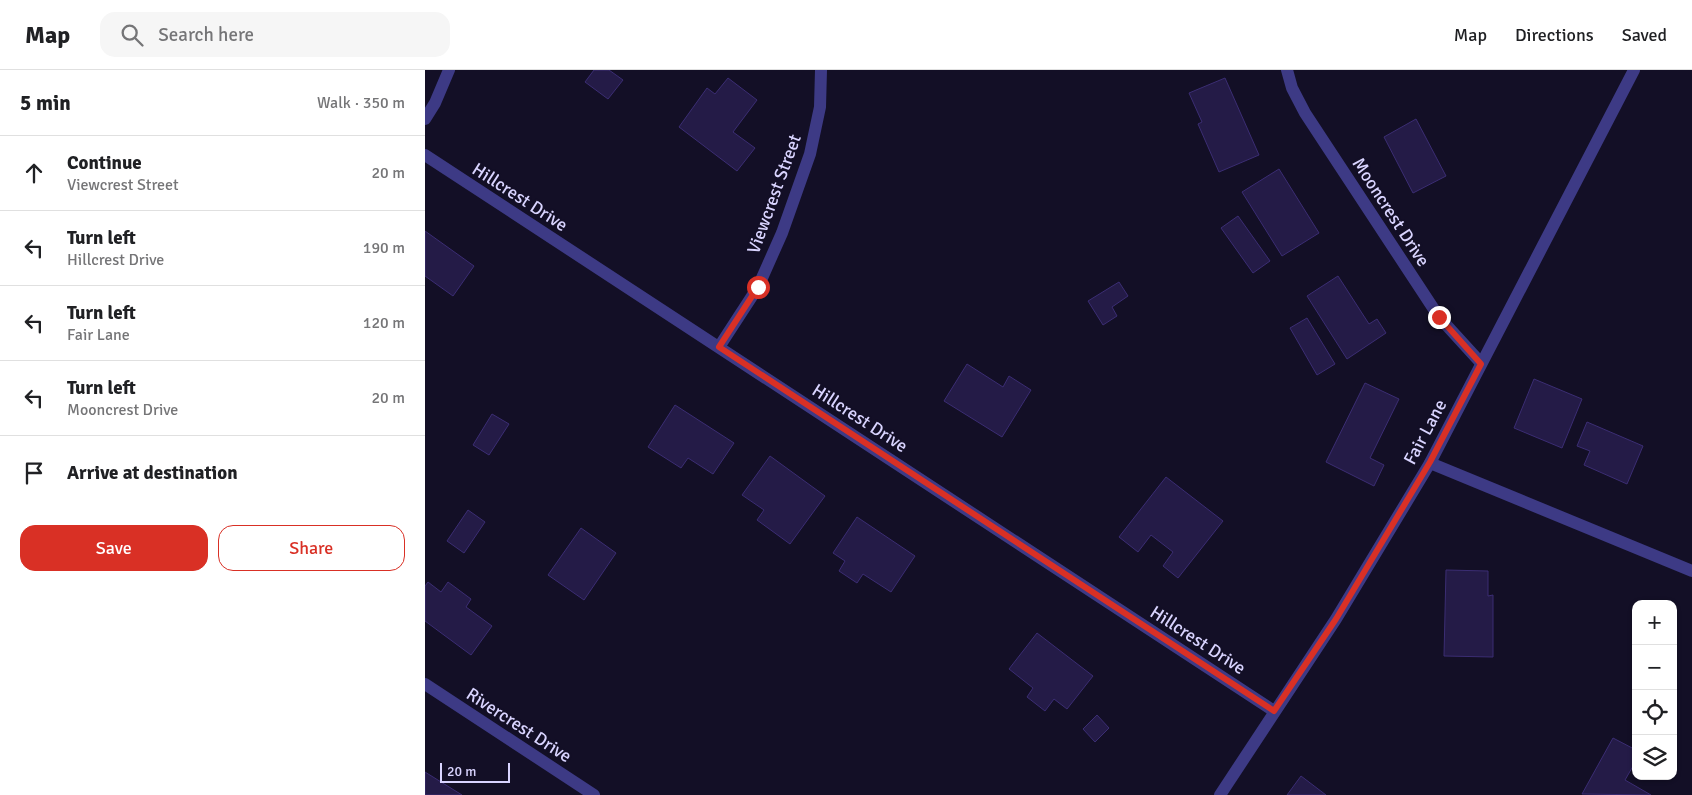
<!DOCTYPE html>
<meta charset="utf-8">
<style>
:root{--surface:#fff;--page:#f6f6f6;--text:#202124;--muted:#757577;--line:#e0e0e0;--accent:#d93025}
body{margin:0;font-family:Signika,sans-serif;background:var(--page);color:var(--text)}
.controls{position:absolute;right:15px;bottom:15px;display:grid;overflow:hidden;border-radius:10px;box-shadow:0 1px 4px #0004}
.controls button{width:45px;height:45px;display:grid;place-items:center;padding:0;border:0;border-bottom:1px solid var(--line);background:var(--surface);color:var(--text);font:25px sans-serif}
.scale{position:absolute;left:15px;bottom:12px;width:70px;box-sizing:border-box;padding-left:5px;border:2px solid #d9d4ff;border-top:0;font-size:14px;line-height:18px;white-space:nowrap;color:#d9d4ff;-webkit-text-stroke:4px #130f26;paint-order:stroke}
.stop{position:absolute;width:15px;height:15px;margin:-11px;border:4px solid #d93025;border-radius:50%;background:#fff}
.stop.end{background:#d93025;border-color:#fff;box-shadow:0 1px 5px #0008}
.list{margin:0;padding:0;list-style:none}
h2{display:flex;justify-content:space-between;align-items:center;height:65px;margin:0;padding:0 20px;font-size:21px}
h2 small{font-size:16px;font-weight:400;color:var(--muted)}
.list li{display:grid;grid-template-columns:32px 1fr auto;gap:15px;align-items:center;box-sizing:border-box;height:75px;padding:0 20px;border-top:1px solid var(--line)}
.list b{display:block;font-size:19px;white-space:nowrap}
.list p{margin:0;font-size:16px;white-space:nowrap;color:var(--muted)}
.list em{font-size:16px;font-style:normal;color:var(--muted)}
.actions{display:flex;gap:10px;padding:15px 20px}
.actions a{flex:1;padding:11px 0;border:1px solid var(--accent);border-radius:15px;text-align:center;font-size:18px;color:var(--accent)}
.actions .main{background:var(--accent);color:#fff}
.icon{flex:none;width:28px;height:28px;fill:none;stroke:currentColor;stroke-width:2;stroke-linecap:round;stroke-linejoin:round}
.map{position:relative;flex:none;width:1267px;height:725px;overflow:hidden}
header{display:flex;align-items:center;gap:30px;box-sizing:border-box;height:70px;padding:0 25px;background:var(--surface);border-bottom:1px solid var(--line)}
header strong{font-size:24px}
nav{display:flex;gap:28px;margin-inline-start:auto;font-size:18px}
.search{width:350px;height:45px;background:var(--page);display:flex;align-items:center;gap:12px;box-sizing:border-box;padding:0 18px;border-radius:15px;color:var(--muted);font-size:19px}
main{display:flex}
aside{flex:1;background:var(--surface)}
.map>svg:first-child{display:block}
.building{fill:#241b47;stroke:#3b2d73}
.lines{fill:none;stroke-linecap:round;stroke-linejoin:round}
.minor{stroke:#3d3a85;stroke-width:12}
.route{stroke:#d93025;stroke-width:6}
.labels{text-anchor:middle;stroke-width:4;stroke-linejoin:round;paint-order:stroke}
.street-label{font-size:18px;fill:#d9d4ff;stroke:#130f26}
</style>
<header>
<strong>Map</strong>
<div class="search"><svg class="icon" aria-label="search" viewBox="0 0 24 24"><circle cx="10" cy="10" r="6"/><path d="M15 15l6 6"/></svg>Search here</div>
<nav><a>Map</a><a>Directions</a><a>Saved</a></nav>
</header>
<main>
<aside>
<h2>5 min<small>Walk · 350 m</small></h2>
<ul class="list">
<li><svg class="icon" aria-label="ahead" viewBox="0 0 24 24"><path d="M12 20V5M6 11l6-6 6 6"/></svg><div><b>Continue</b><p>Viewcrest Street</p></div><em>20 m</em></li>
<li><svg class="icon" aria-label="left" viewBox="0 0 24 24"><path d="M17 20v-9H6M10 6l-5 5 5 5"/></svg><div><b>Turn left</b><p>Hillcrest Drive</p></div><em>190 m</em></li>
<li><svg class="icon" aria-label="left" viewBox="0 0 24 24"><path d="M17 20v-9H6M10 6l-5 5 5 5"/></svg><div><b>Turn left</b><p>Fair Lane</p></div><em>120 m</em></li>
<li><svg class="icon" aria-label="left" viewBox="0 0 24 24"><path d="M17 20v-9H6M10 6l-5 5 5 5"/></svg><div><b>Turn left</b><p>Mooncrest Drive</p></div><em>20 m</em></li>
<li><svg class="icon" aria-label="arrive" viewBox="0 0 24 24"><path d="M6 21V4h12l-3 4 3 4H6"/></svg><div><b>Arrive at destination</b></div></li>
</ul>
<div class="actions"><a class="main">Save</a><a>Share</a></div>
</aside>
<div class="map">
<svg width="1267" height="725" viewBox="0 0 1267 725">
<rect width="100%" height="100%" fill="#130f26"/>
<g class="building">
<polygon points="169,0 184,0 198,10 183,29 160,12"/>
<polygon points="303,8 332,30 308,62 330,78 312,101 254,57 282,18 290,24"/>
<polygon points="800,8 834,85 794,102 773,54 777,52 764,23"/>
<polygon points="991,49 1021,106 988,123 959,67"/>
<polygon points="854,99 894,163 857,186 817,122"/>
<polygon points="813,146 845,191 828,203 796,158"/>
<polygon points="0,161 49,196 28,226 0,206"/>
<polygon points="913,206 944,254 952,249 961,263 922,289 882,226"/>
<polygon points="694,212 703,226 687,237 692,246 678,255 663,231"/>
<polygon points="882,248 910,294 892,305 865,258"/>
<polygon points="542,294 578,317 584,306 606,320 577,367 519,331"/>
<polygon points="1109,309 1157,329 1137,378 1089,358"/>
<polygon points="940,313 974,329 945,388 959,395 949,416 901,392"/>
<polygon points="250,335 309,373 288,404 263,388 256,398 223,377"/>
<polygon points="67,344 84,354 64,385 48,375"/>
<polygon points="1162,352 1218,376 1202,414 1159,395 1165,381 1152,376"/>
<polygon points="345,386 400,426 365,474 332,450 339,440 317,425"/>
<polygon points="741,407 798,451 753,508 738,496 748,482 726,465 713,482 694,467"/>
<polygon points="43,440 60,452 39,483 22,471"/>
<polygon points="432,447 490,486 466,522 438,504 432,513 414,501 420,491 408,483"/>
<polygon points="156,458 191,483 159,530 123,505"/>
<polygon points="1021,500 1063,501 1063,526 1068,525 1068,587 1019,586"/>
<polygon points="3,512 16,522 23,512 46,529 41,537 67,556 46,585 0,551 0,516"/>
<polygon points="612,563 668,606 642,639 629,629 620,641 602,627 608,618 584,599"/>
<polygon points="672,645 684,658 670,672 658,659"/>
<polygon points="1188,668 1211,680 1211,691 1200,710 1226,725 1157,724"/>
<polygon points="0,702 37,725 0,725"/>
<polygon points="876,706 901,725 862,725"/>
</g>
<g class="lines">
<g class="minor">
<polyline points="862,0 867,18 880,43 1014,247 1056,293"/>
<polyline points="0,49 10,33 24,0"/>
<polyline points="0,85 849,641"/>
<polyline points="294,277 333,217 357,163 385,84 395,37 396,0"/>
<polyline points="1005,393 1267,501"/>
<polyline points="0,614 169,725"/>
<polyline points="795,725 911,549 1005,393 1209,0"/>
</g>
</g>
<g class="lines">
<polyline class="route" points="333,217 294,277 849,641 911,549 1005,392 1056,294 1014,247"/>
</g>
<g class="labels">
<g class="street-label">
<text transform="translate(349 124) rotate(-70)" y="6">Viewcrest Street</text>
<text transform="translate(95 127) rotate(33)" y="6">Hillcrest Drive</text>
<text transform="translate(966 142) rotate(57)" y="6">Mooncrest Drive</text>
<text transform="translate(435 348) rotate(33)" y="6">Hillcrest Drive</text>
<text transform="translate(1000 362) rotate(-62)" y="6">Fair Lane</text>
<text transform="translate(773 570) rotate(33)" y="6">Hillcrest Drive</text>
<text transform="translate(94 655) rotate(33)" y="6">Rivercrest Drive</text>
</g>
</g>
</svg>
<div class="controls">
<button>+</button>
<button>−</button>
<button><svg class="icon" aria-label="locate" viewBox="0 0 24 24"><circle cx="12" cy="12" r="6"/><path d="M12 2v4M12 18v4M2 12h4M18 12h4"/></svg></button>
<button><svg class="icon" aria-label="layers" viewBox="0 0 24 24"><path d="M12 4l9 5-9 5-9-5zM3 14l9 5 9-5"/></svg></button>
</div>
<div class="scale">20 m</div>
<div class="stop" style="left:333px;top:217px"></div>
<div class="stop end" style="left:1014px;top:247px"></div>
</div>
</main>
